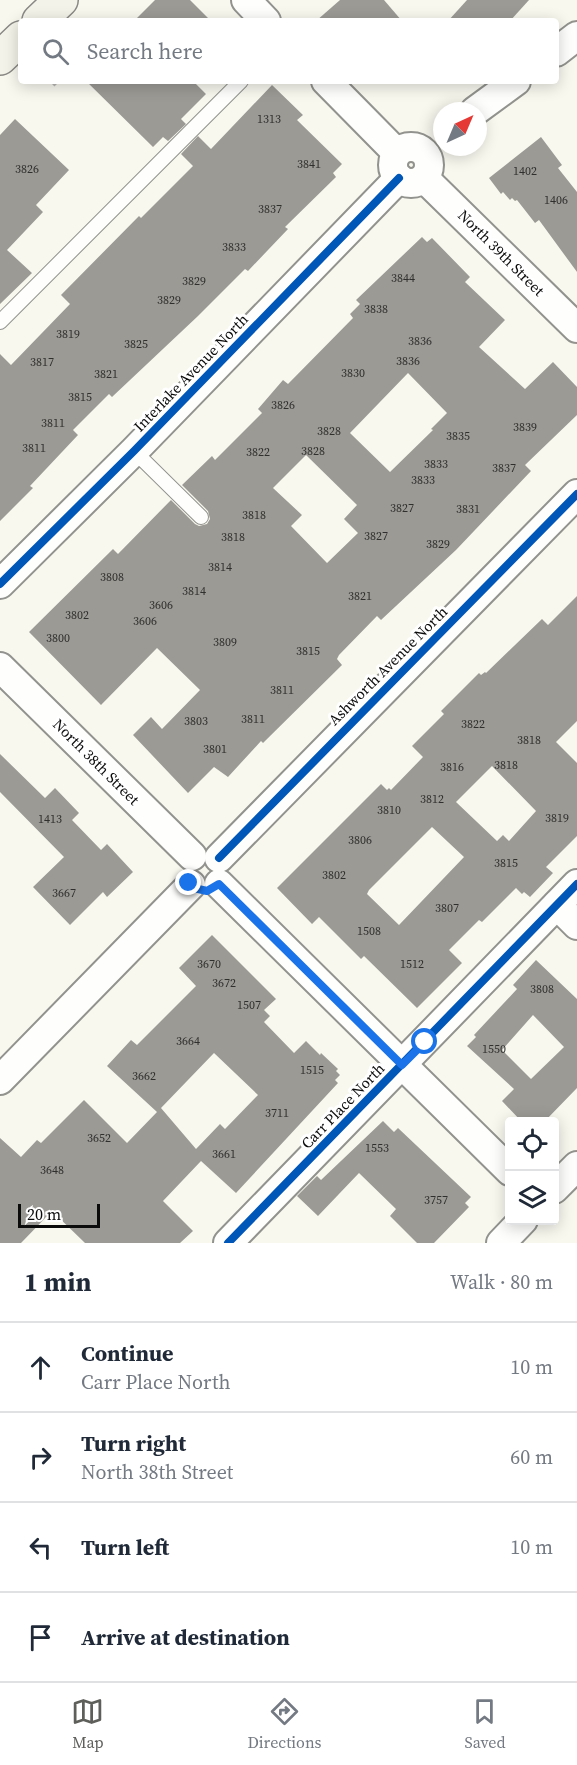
<!DOCTYPE html>
<meta charset="utf-8">
<style>
:root{--surface:#fff;--page:#f2f2f3;--text:#1f2937;--muted:#747a83;--line:#e0e1e3;--accent:#5e5e5b}
body{margin:0;font-family:"Source Serif 4",serif;background:var(--page);color:var(--text)}
.controls{position:absolute;right:18px;bottom:18px;display:grid;overflow:hidden;border-radius:6px;box-shadow:0 3px 15px #0003}
.controls button{width:54px;height:54px;display:grid;place-items:center;padding:0;border:0;border-bottom:2px solid var(--line);background:var(--surface);color:var(--text);font:30px sans-serif}
.compass{position:absolute;left:433px;top:102px;width:54px;height:54px;border-radius:50%;background:var(--surface);box-shadow:0 3px 15px #0003;rotate:44deg}
.scale{position:absolute;left:18px;bottom:15px;width:82px;box-sizing:border-box;padding-left:6px;border:3px solid #0b0b0b;border-top:0;font-size:16px;line-height:21px;white-space:nowrap;color:#0b0b0b;-webkit-text-stroke:4px #fff;paint-order:stroke}
.stop{position:absolute;width:18px;height:18px;margin:-14px;border:4px solid #1a73e8;border-radius:50%;background:#fff}
.stop.end{background:#1a73e8;border-color:#fff;box-shadow:0 2px 6px #0008}
.list{margin:0;padding:0;list-style:none}
h2{display:flex;justify-content:space-between;align-items:center;height:78px;margin:0;padding:0 24px;font-size:26px}
h2 small{font-size:20px;font-weight:400;color:var(--muted)}
.list li{display:grid;grid-template-columns:39px 1fr auto;gap:18px;align-items:center;box-sizing:border-box;height:90px;padding:0 24px;border-top:2px solid var(--line)}
.list b{display:block;font-size:22px;white-space:nowrap}
.list p{margin:0;font-size:20px;white-space:nowrap;color:var(--muted)}
.list em{font-size:20px;font-style:normal;color:var(--muted)}
.icon{flex:none;width:33px;height:33px;fill:none;stroke:currentColor;stroke-width:2;stroke-linecap:round;stroke-linejoin:round}
.map{position:relative;flex:none;width:577px;height:1243px;overflow:hidden}
.search{position:absolute;background:var(--surface);box-shadow:0 3px 15px #0003;left:18px;right:18px;top:18px;height:66px;display:flex;align-items:center;gap:15px;box-sizing:border-box;padding:0 21px;border-radius:6px;color:var(--muted);font-size:22px}
.sheet{height:438px;background:var(--surface)}
nav{display:flex;justify-content:space-around;align-items:center;box-sizing:border-box;height:84px;border-top:2px solid var(--line);background:var(--surface);font-size:16px;color:var(--muted)}
nav a{display:grid;justify-items:center;gap:3px}
nav .on{color:var(--accent)}
.map>svg:first-child{display:block}
.building{fill:#9c9a95;fill-rule:evenodd}
.lines{fill:none;stroke-linecap:round;stroke-linejoin:round}
.lane-casing{stroke:#92928e;stroke-width:16}
.street-casing{stroke:#92928e;stroke-width:32}
.secondary-casing{stroke:#898884;stroke-width:36}
.path{stroke:#b7b7b5;stroke-width:4;stroke-dasharray:6 3;stroke-linecap:butt}
.lane{stroke:#fefefd;stroke-width:14}
.street{stroke:#fefefd;stroke-width:28}
.secondary{stroke:#f3f3e9;stroke-width:33}
.cycleway-casing{stroke:#fff;stroke-width:11}
.cycleway{stroke:#0057b8;stroke-width:8}
.route{stroke:#1a73e8;stroke-width:8}
.labels{text-anchor:middle;stroke-width:6;stroke-linejoin:round;paint-order:stroke}
.number-label{font-size:12px;fill:#2f2f2e}
.street-label{font-size:15px;fill:#0b0b0b;stroke:#fff}
</style>
<div class="map">
<svg width="577" height="1243" viewBox="0 0 577 1243">
<rect width="100%" height="100%" fill="#f9f8ef"/>
<g class="building">
<polygon points="155,0 190,0 211,21 134,21"/>
<polygon points="340,0 384,0 402,21 316,21"/>
<polygon points="467,0 529,0 510,21 448,21"/>
<polygon points="86,81 193,81 206,94 181,119 186,124 168,141 163,137 153,147"/>
<polygon points="272,85 303,115 297,120 342,164 333,173 336,177 285,227 288,229 248,271 245,269 198,316 112,397 109,394 73,430 78,435 30,486 33,488 0,521 0,354 11,365 70,304 61,295 139,216 141,218 193,166 181,154 198,136 211,149"/>
<polygon points="15,119 69,170 36,205 43,212 7,250 32,273 0,304 0,135"/>
<polygon points="541,137 562,165 558,168 577,192 577,272 539,220 535,223 517,200 515,201 512,198 510,200 503,192 501,194 489,178"/>
<path d="M422,237L427,242L432,238L470,277L465,282L505,320L479,347L525,389L553,362L577,387V415L525,465L531,471L456,550L381,620L377,616L339,655L337,659L342,665L263,743L261,741L228,777L214,767L188,793L133,735L151,717L162,729L200,690L157,648L101,705L29,632L113,549L118,554L171,500L195,524L199,526L207,524L210,519L208,511L182,485L212,456L215,460L262,413L258,409L283,380L288,384L353,318L350,314L360,304L356,300ZM408,373L447,413L431,429L433,430L390,472L350,433ZM306,455L357,505L344,519L358,533L327,563L291,526L302,515L273,488Z"/>
<path d="M577,596V721L556,742L577,763V836L546,867L553,873L530,897L524,892L522,894L516,888L482,922L479,920L449,950L462,963L417,1008L364,956L361,959L319,917L312,924L277,888L381,784L387,790L389,788L391,790L423,757L412,746L444,714L441,711L479,673L481,675L485,672L486,673L542,619L548,625ZM492,766L536,811L509,841L503,835L497,841L456,802ZM432,827L464,857L399,925L367,894L369,890Z"/>
<polygon points="0,754 45,798 55,788 79,813 72,820 101,850 107,844 133,872 107,897 103,892 70,925 33,887 64,857 0,792"/>
<path d="M212,935L276,999L264,1010L270,1016L264,1022L294,1053L306,1041L320,1055L321,1053L338,1069L336,1071L340,1075L335,1080L338,1083L236,1193L201,1161L163,1201L193,1231L180,1243H85L52,1211L21,1243H0V1138L21,1157L37,1140L41,1143L84,1100L127,1143L157,1112L107,1066L131,1040L137,1045L196,986L179,968ZM214,1053L258,1095L225,1129L220,1124L196,1149L161,1108Z"/>
<path d="M536,960L577,999V1088L544,1122H522L502,1101L514,1089L467,1046L476,1037L474,1035L517,989L513,985ZM533,1015L564,1047L531,1079L502,1050Z"/>
<polygon points="383,1121 394,1132 398,1128 471,1197 465,1203 469,1207 434,1243 417,1243 390,1216 396,1209 359,1173 318,1216 297,1196 317,1176 321,1180"/>
</g>
<g class="lines">
<defs>
<g id="lane">
<polyline points="0,322 241,81"/>
<polyline points="134,451 201,517"/>
</g>
<g id="street">
<polyline points="246,0 266,21"/>
<polyline points="556,52 577,36"/>
<polyline points="326,81 397,153"/>
<polyline points="475,111 516,81"/>
<circle cx="411" cy="165" r="18"/>
<polyline points="424,178 577,328"/>
<polyline points="0,584 134,451 399,178"/>
<polyline points="0,667 192,856"/>
<polyline points="219,858 577,494"/>
<polyline points="219,884 510,1171"/>
<polyline points="557,905 577,925"/>
<polyline points="0,1080 191,885"/>
<polyline points="554,1189 577,1166"/>
<polyline points="228,1243 577,884"/>
<polyline points="501,1243 523,1220"/>
</g>
<g id="secondary">
<polyline points="39,21 61,0"/>
<polyline points="0,58 21,38"/>
</g>
</defs>
<use href="#lane" class="lane-casing"/>
<use href="#street" class="street-casing"/>
<use href="#secondary" class="secondary-casing"/>
<polyline class="path" points="53,85 57,81"/>
<use href="#lane" class="lane"/>
<use href="#street" class="street"/>
<use href="#secondary" class="secondary"/>
<defs>
<g id="cycleway">
<polyline points="0,584 134,451 399,178"/>
<polyline points="219,858 577,494"/>
<polyline points="228,1243 577,884"/>
</g>
</defs>
<use href="#cycleway" class="cycleway-casing"/>
<use href="#cycleway" class="cycleway"/>
</g>
<g class="lines">
<polyline class="route" points="189,883 194,888 207,891 219,884 402,1065 425,1042"/>
</g>
<g class="labels">
<g class="number-label">
<text x="269" y="123">1313</text>
<text x="309" y="168">3841</text>
<text x="27" y="173">3826</text>
<text x="525" y="175">1402</text>
<text x="556" y="204">1406</text>
<text x="270" y="213">3837</text>
<text x="234" y="251">3833</text>
<text x="403" y="282">3844</text>
<text x="194" y="285">3829</text>
<text x="169" y="304">3829</text>
<text x="376" y="313">3838</text>
<text x="68" y="338">3819</text>
<text x="420" y="345">3836</text>
<text x="136" y="348">3825</text>
<text x="408" y="365">3836</text>
<text x="42" y="366">3817</text>
<text x="353" y="377">3830</text>
<text x="106" y="378">3821</text>
<text x="80" y="401">3815</text>
<text x="283" y="409">3826</text>
<text x="53" y="427">3811</text>
<text x="525" y="431">3839</text>
<text x="329" y="435">3828</text>
<text x="458" y="440">3835</text>
<text x="34" y="452">3811</text>
<text x="313" y="455">3828</text>
<text x="258" y="456">3822</text>
<text x="436" y="468">3833</text>
<text x="504" y="472">3837</text>
<text x="423" y="484">3833</text>
<text x="402" y="512">3827</text>
<text x="468" y="513">3831</text>
<text x="254" y="519">3818</text>
<text x="376" y="540">3827</text>
<text x="233" y="541">3818</text>
<text x="438" y="548">3829</text>
<text x="220" y="571">3814</text>
<text x="112" y="581">3808</text>
<text x="194" y="595">3814</text>
<text x="360" y="600">3821</text>
<text x="161" y="609">3606</text>
<text x="77" y="619">3802</text>
<text x="145" y="625">3606</text>
<text x="58" y="642">3800</text>
<text x="225" y="646">3809</text>
<text x="308" y="655">3815</text>
<text x="282" y="694">3811</text>
<text x="253" y="723">3811</text>
<text x="196" y="725">3803</text>
<text x="473" y="728">3822</text>
<text x="529" y="744">3818</text>
<text x="215" y="753">3801</text>
<text x="506" y="769">3818</text>
<text x="452" y="771">3816</text>
<text x="432" y="803">3812</text>
<text x="389" y="814">3810</text>
<text x="557" y="822">3819</text>
<text x="50" y="823">1413</text>
<text x="360" y="844">3806</text>
<text x="506" y="867">3815</text>
<text x="334" y="879">3802</text>
<text x="64" y="897">3667</text>
<text x="447" y="912">3807</text>
<text x="369" y="935">1508</text>
<text x="209" y="968">3670</text>
<text x="412" y="968">1512</text>
<text x="224" y="987">3672</text>
<text x="542" y="993">3808</text>
<text x="249" y="1009">1507</text>
<text x="188" y="1045">3664</text>
<text x="494" y="1053">1550</text>
<text x="312" y="1074">1515</text>
<text x="144" y="1080">3662</text>
<text x="277" y="1117">3711</text>
<text x="99" y="1142">3652</text>
<text x="377" y="1152">1553</text>
<text x="224" y="1158">3661</text>
<text x="52" y="1174">3648</text>
<text x="436" y="1204">3757</text>
</g>
<g class="street-label">
<text transform="translate(501 253) rotate(45)" y="5">North 39th Street</text>
<text transform="translate(191 373) rotate(-46)" y="5">Interlake Avenue North</text>
<text transform="translate(388 666) rotate(-45)" y="5">Ashworth Avenue North</text>
<text transform="translate(96 762) rotate(45)" y="5">North 38th Street</text>
<text transform="translate(343 1106) rotate(-46)" y="5">Carr Place North</text>
</g>
</g>
</svg>
<div class="controls">
<button><svg class="icon" aria-label="locate" viewBox="0 0 24 24"><circle cx="12" cy="12" r="6"/><path d="M12 2v4M12 18v4M2 12h4M18 12h4"/></svg></button>
<button><svg class="icon" aria-label="layers" viewBox="0 0 24 24"><path d="M12 4l9 5-9 5-9-5zM3 14l9 5 9-5"/></svg></button>
</div>
<svg class="compass" viewBox="-18 -18 36 36"><path d="M0-13l5 13h-10z" fill="#e53935"/><path d="M0 13l5-13h-10z" fill="#747a83"/></svg>
<div class="scale">20 m</div>
<div class="stop" style="left:425px;top:1042px"></div>
<div class="stop end" style="left:189px;top:883px"></div>
<div class="search"><svg class="icon" aria-label="search" viewBox="0 0 24 24"><circle cx="10" cy="10" r="6"/><path d="M15 15l6 6"/></svg>Search here</div>
</div>
<section class="sheet">
<h2>1 min<small>Walk · 80 m</small></h2>
<ul class="list">
<li><svg class="icon" aria-label="ahead" viewBox="0 0 24 24"><path d="M12 20V5M6 11l6-6 6 6"/></svg><div><b>Continue</b><p>Carr Place North</p></div><em>10 m</em></li>
<li><svg class="icon" aria-label="right" viewBox="0 0 24 24"><path d="M7 20v-9h11M14 6l5 5-5 5"/></svg><div><b>Turn right</b><p>North 38th Street</p></div><em>60 m</em></li>
<li><svg class="icon" aria-label="left" viewBox="0 0 24 24"><path d="M17 20v-9H6M10 6l-5 5 5 5"/></svg><div><b>Turn left</b></div><em>10 m</em></li>
<li><svg class="icon" aria-label="arrive" viewBox="0 0 24 24"><path d="M6 21V4h12l-3 4 3 4H6"/></svg><div><b>Arrive at destination</b></div></li>
</ul>
</section>
<nav>
<a class="on"><svg class="icon" aria-label="map" viewBox="0 0 24 24"><path d="M3 6l6-2 6 2 6-2v14l-6 2-6-2-6 2zM9 4v14M15 6v14"/></svg>Map</a>
<a><svg class="icon" aria-label="directions" viewBox="0 0 24 24"><path d="M12 3l9 9-9 9-9-9zM9 14v-3h6M13 9l2 2-2 2"/></svg>Directions</a>
<a><svg class="icon" aria-label="saved" viewBox="0 0 24 24"><path d="M7 4h10v16l-5-4-5 4z"/></svg>Saved</a>
</nav>
